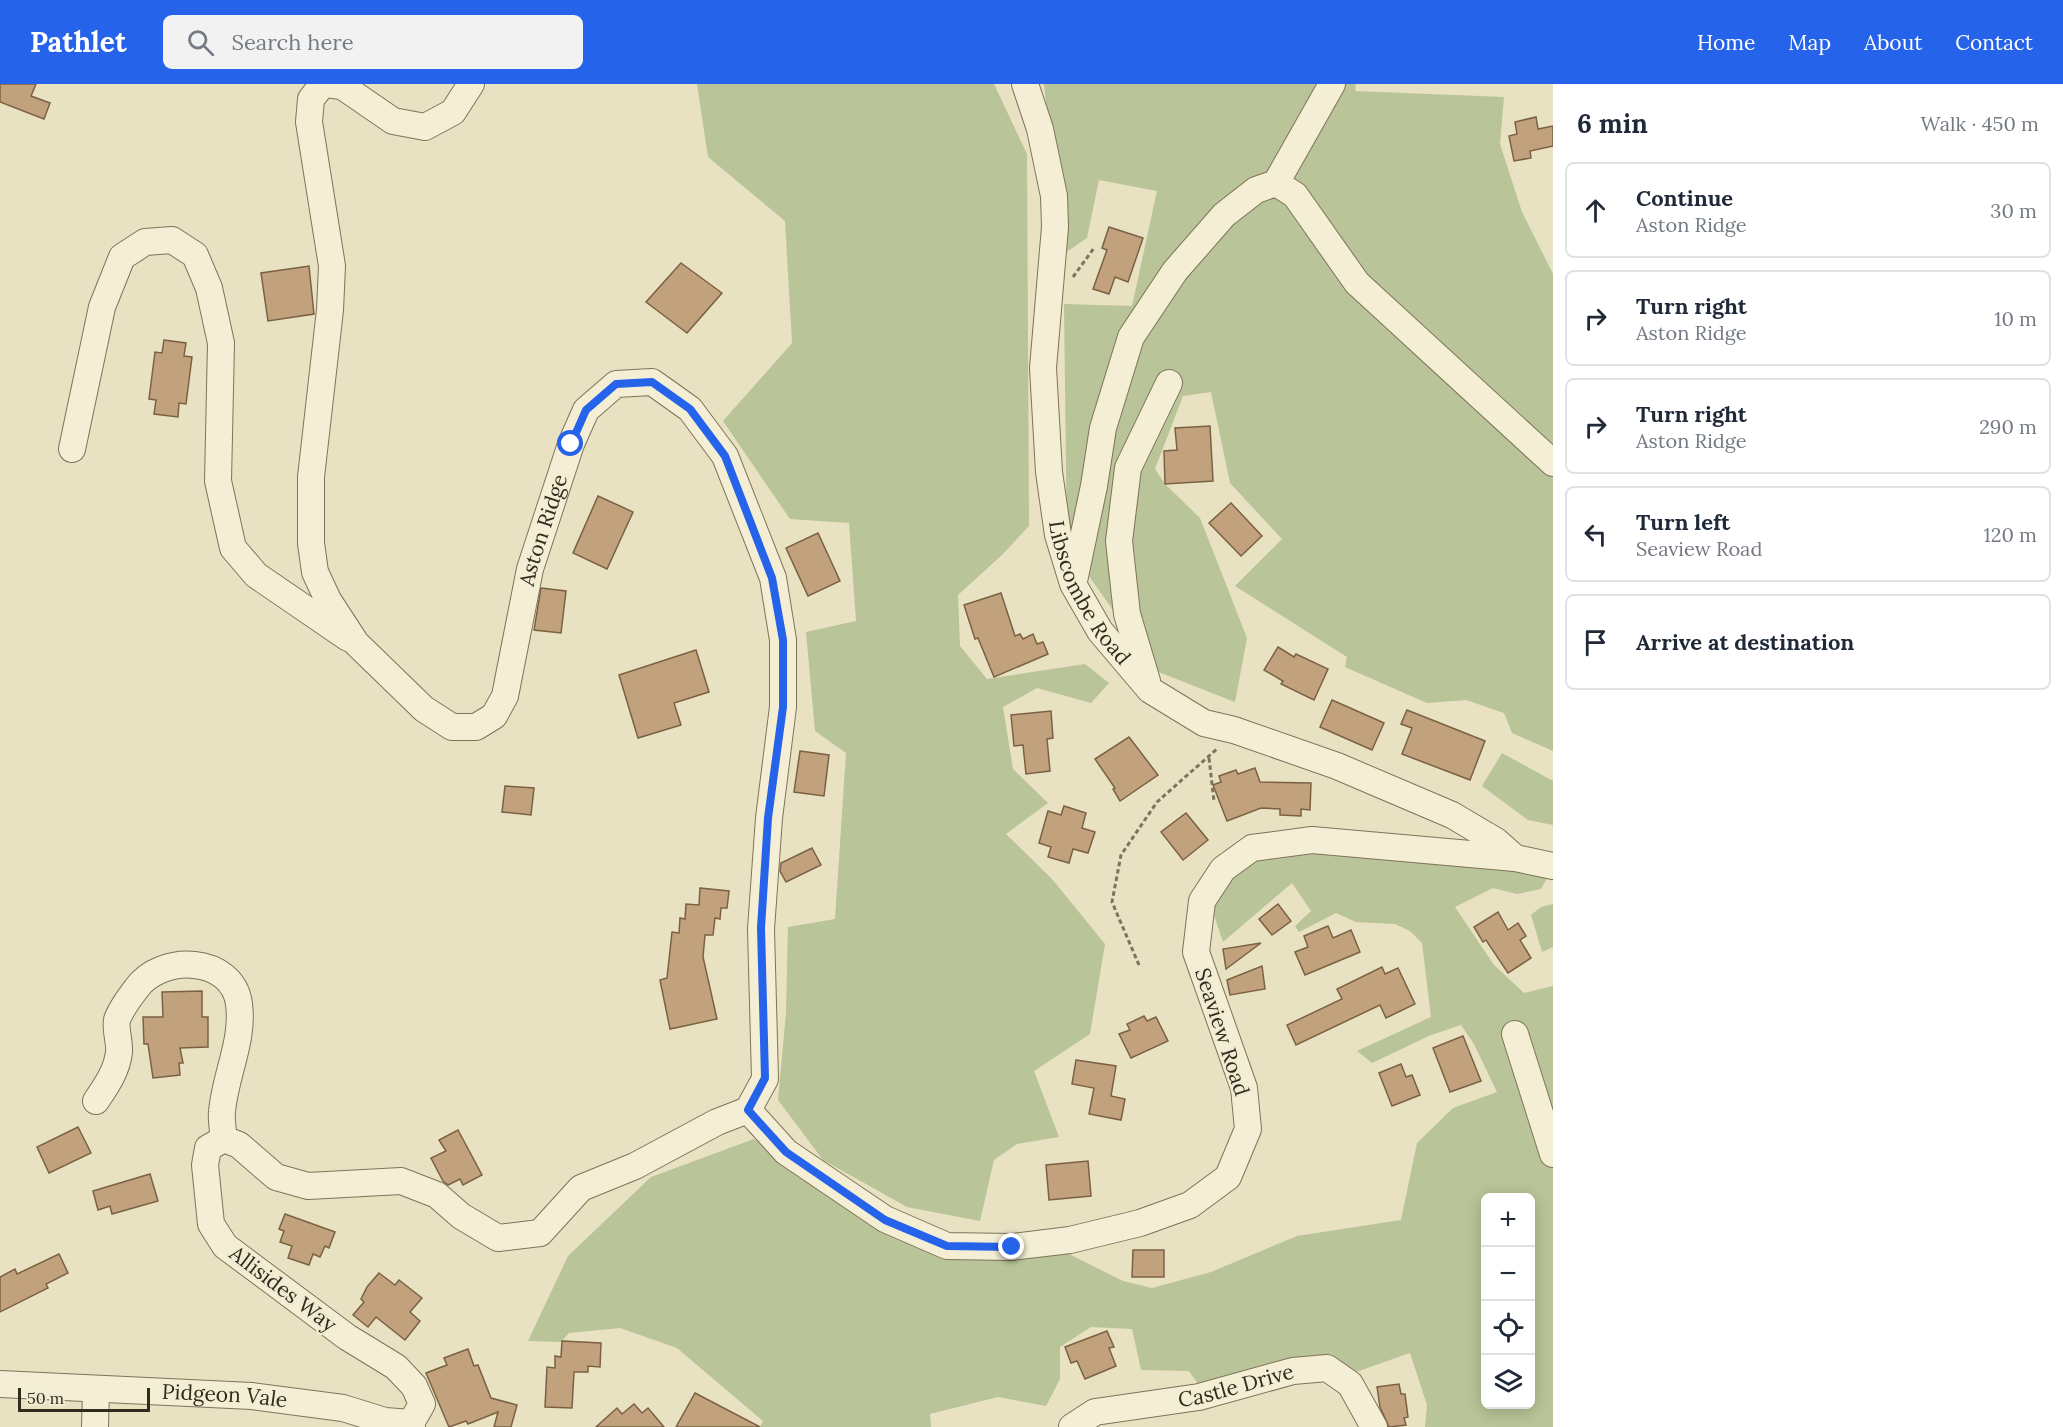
<!DOCTYPE html>
<meta charset="utf-8">
<style>
:root{--surface:#fff;--page:#f2f2f3;--text:#1f2937;--muted:#747a83;--line:#e0e1e3;--accent:#2563eb}
body{margin:0;font-family:Lora,serif;background:var(--page);color:var(--text)}
.controls{position:absolute;right:18px;bottom:18px;display:grid;overflow:hidden;border-radius:9px;box-shadow:0 3px 15px #0003}
.controls button{width:54px;height:54px;display:grid;place-items:center;padding:0;border:0;border-bottom:2px solid var(--line);background:var(--surface);color:var(--text);font:30px sans-serif}
.scale{position:absolute;left:18px;bottom:15px;width:132px;box-sizing:border-box;padding-left:6px;border:3px solid #312a1e;border-top:0;font-size:16px;line-height:21px;white-space:nowrap;color:#312a1e;-webkit-text-stroke:4px #f0ebd1;paint-order:stroke}
.stop{position:absolute;width:18px;height:18px;margin:-14px;border:4px solid #2563eb;border-radius:50%;background:#fff}
.stop.end{background:#2563eb;border-color:#fff;box-shadow:0 2px 6px #0008}
.list{margin:0;padding:0;list-style:none}
h2{display:flex;justify-content:space-between;align-items:center;height:78px;margin:0;padding:0 24px;font-size:26px}
h2 small{font-size:20px;font-weight:400;color:var(--muted)}
.list li{display:grid;grid-template-columns:39px 1fr auto;gap:18px;align-items:center;box-sizing:border-box;height:96px;margin:0 12px 12px;padding:0 12px;border:2px solid var(--line);border-radius:9px}
.list b{display:block;font-size:22px;white-space:nowrap}
.list p{margin:0;font-size:20px;white-space:nowrap;color:var(--muted)}
.list em{font-size:20px;font-style:normal;color:var(--muted)}
.icon{flex:none;width:33px;height:33px;fill:none;stroke:currentColor;stroke-width:2;stroke-linecap:round;stroke-linejoin:round}
.map{position:relative;flex:none;width:1553px;height:1343px;overflow:hidden}
header{display:flex;align-items:center;gap:36px;box-sizing:border-box;height:84px;padding:0 30px;background:var(--accent);color:#fff}
header strong{font-size:28px}
nav{display:flex;gap:33px;margin-inline-start:auto;font-size:21px}
.search{width:420px;height:54px;background:var(--page);display:flex;align-items:center;gap:15px;box-sizing:border-box;padding:0 21px;border-radius:9px;color:var(--muted);font-size:22px}
main{display:flex}
aside{flex:1;background:var(--surface)}
.map>svg:first-child{display:block}
.green{fill:#b9c498;fill-rule:evenodd}
.building{fill:#c1a27c;stroke:#7b6144;stroke-width:1.5}
.lines{fill:none;stroke-linecap:round;stroke-linejoin:round}
.minor-casing{stroke:#7f735b;stroke-width:28}
.path{stroke:#7f735b;stroke-width:3;stroke-dasharray:4.5 3;stroke-linecap:butt}
.minor{stroke:#f4eed4;stroke-width:26}
.route{stroke:#2563eb;stroke-width:8}
.labels{text-anchor:middle;stroke-width:5;stroke-linejoin:round;paint-order:stroke}
.street-label{font-size:21px;fill:#312a1e;stroke:#f0ebd1}
</style>
<header>
<strong>Pathlet</strong>
<div class="search"><svg class="icon" aria-label="search" viewBox="0 0 24 24"><circle cx="10" cy="10" r="6"/><path d="M15 15l6 6"/></svg>Search here</div>
<nav><a>Home</a><a>Map</a><a>About</a><a>Contact</a></nav>
</header>
<main>
<div class="map">
<svg width="1553" height="1343" viewBox="0 0 1553 1343">
<rect width="100%" height="100%" fill="#e8e1c2"/>
<g class="green">
<polygon points="697,0 994,0 1027,70 1029,442 1003,470 958,511 960,562 987,595 1085,580 1109,599 1091,619 1037,604 1003,623 1013,685 1048,719 1006,750 1052,795 1105,860 1090,950 1034,987 1059,1053 1017,1060 994,1076 980,1137 907,1123 823,1076 778,1016 786,929 788,843 835,835 846,669 815,647 806,548 856,537 849,439 790,435 723,337 792,259 785,137 708,73"/>
<polygon points="1044,0 1356,0 1355,7 1504,13 1500,60 1522,128 1553,190 1553,667 1512,649 1504,629 1466,616 1427,619 1345,583 1347,573 1235,502 1282,455 1230,399 1211,308 1183,312 1155,385 1165,400 1200,434 1247,554 1235,618 1156,587 1067,461 1064,220 1132,222 1157,107 1099,96 1087,154 1062,171"/>
<polygon points="1502,669 1553,697 1553,741 1528,736 1482,702"/>
<path d="M1288,761L1552,785L1541,805L1517,810L1493,804L1455,823L1494,881L1524,909L1553,902V1343H1425L1427,1321L1410,1269L1353,1289L1201,1304L1189,1287L1141,1286L1132,1245L1091,1243L1060,1263V1295L1046,1322L998,1313L930,1330L931,1343H760L763,1337L677,1264L620,1244L569,1249L561,1258L528,1257L568,1172L651,1093L754,1055L885,1139L1009,1175L1069,1170L1123,1197L1152,1204L1211,1188L1297,1152L1401,1136L1417,1059L1453,1024L1497,1008L1474,960L1461,941L1431,951L1372,979L1357,967L1431,933L1422,859L1410,847L1395,840L1356,838L1336,829L1299,848L1295,842L1311,827L1292,799L1223,858L1212,825L1237,778ZM1486,1114H1530V1320H1486Z"/>
<polygon points="1553,820 1553,863 1542,868 1531,831 1541,823"/>
</g>
<g class="building">
<polygon points="0,0 36,0 31,12 50,19 44,35 0,18"/>
<polygon points="1536,33 1538,45 1553,42 1553,62 1530,67 1531,74 1514,77 1509,52 1517,50 1515,38"/>
<polygon points="1109,143 1143,154 1128,198 1115,193 1109,210 1093,205 1107,166 1102,164"/>
<polygon points="681,179 722,209 687,249 646,218"/>
<polygon points="309,182 314,230 268,237 261,189"/>
<polygon points="164,256 186,259 184,272 192,273 186,320 179,319 178,333 154,330 156,316 149,315 155,268 162,269"/>
<polygon points="1210,342 1213,397 1165,400 1164,367 1177,366 1175,344"/>
<polygon points="598,412 633,428 607,485 573,469"/>
<polygon points="1231,419 1262,452 1241,472 1209,439"/>
<polygon points="818,449 840,497 808,512 786,464"/>
<polygon points="541,504 566,507 561,549 534,546"/>
<polygon points="1001,509 1015,552 1020,550 1023,555 1033,550 1037,560 1043,558 1048,570 994,593 978,554 975,555 964,521"/>
<polygon points="1278,563 1294,573 1296,570 1328,585 1314,616 1281,600 1283,597 1264,586"/>
<polygon points="696,566 709,608 674,619 681,641 638,654 619,591"/>
<polygon points="1332,616 1384,639 1372,666 1320,643"/>
<polygon points="1407,626 1485,657 1470,696 1402,670 1412,644 1401,640"/>
<polygon points="1051,627 1053,654 1047,655 1050,687 1026,690 1023,661 1014,662 1011,631"/>
<polygon points="1129,653 1158,691 1120,717 1113,705 1115,704 1095,675"/>
<polygon points="800,667 829,671 824,712 794,708"/>
<polygon points="1255,684 1260,698 1311,699 1310,726 1301,725 1301,732 1280,731 1280,725 1261,724 1227,737 1213,701 1221,698 1219,692 1236,686 1238,690"/>
<polygon points="505,702 534,704 531,731 502,728"/>
<polygon points="1064,722 1086,729 1082,744 1095,748 1088,769 1073,765 1069,779 1048,773 1051,763 1039,759 1048,727 1061,731"/>
<polygon points="1186,729 1208,756 1183,776 1161,748"/>
<polygon points="812,764 821,781 786,798 780,787 781,779"/>
<polygon points="700,804 729,807 727,824 721,824 720,835 715,834 713,851 705,851 703,873 717,935 670,945 660,896 667,894 672,848 679,849 680,834 685,835 686,820 699,821"/>
<polygon points="1278,820 1291,837 1272,851 1259,835"/>
<polygon points="1498,828 1508,846 1518,839 1526,852 1520,856 1531,874 1508,889 1486,856 1483,858 1474,843"/>
<polygon points="1328,842 1333,854 1351,846 1360,868 1305,891 1295,868 1308,863 1304,852"/>
<polygon points="1261,859 1226,885 1223,865"/>
<polygon points="1262,882 1265,905 1230,911 1227,896"/>
<polygon points="1382,883 1385,890 1398,884 1415,920 1386,934 1380,921 1296,961 1287,941 1342,915 1337,905"/>
<polygon points="202,907 202,933 208,933 208,963 180,964 183,979 179,979 180,991 153,994 148,960 144,960 143,933 163,933 162,908"/>
<polygon points="1144,932 1147,937 1156,933 1168,957 1131,974 1119,950 1130,946 1127,940"/>
<polygon points="1463,952 1481,997 1450,1008 1433,964"/>
<polygon points="1076,976 1116,982 1111,1012 1125,1015 1121,1036 1089,1030 1094,1004 1072,1000"/>
<polygon points="1401,980 1406,993 1412,991 1420,1011 1392,1022 1379,989"/>
<polygon points="78,1043 91,1069 49,1089 37,1063"/>
<polygon points="458,1046 482,1091 463,1101 460,1095 448,1101 443,1097 431,1074 446,1067 439,1056"/>
<polygon points="1088,1077 1091,1112 1049,1116 1046,1081"/>
<polygon points="150,1090 158,1117 112,1130 110,1122 98,1126 93,1107"/>
<polygon points="285,1130 335,1148 329,1164 325,1162 320,1173 313,1170 309,1181 288,1174 292,1162 280,1158 284,1147 279,1145"/>
<polygon points="1133,1166 1164,1166 1164,1193 1132,1193"/>
<polygon points="59,1170 68,1189 46,1200 48,1204 0,1228 0,1193 15,1185 17,1190"/>
<polygon points="379,1189 395,1201 399,1196 422,1214 410,1228 420,1237 405,1256 376,1233 368,1243 353,1231 364,1218 361,1215 367,1203"/>
<polygon points="1107,1247 1114,1263 1109,1264 1116,1282 1085,1295 1077,1277 1071,1279 1065,1263"/>
<polygon points="562,1257 601,1259 600,1283 588,1282 588,1288 574,1288 572,1324 545,1323 547,1283 555,1284 555,1272 561,1273"/>
<polygon points="468,1265 474,1282 478,1281 491,1314 517,1321 511,1343 494,1343 498,1328 468,1340 466,1337 449,1343 426,1289 447,1281 444,1274"/>
<polygon points="1399,1300 1401,1310 1405,1310 1408,1333 1404,1334 1406,1341 1389,1343 1380,1323 1377,1303"/>
<polygon points="695,1309 760,1343 676,1343"/>
<polygon points="634,1320 642,1329 648,1324 664,1343 596,1343 617,1324 622,1330"/>
</g>
<g class="lines">
<defs>
<g id="minor">
<path id="s1" d="M323,0L311,15L309,38L332,182L330,226L311,393V459L315,488L328,516L356,559L424,625L452,643H476L494,632L505,612L530,485L571,360L586,326L616,300L652,298L690,325L725,372L773,494L783,556V623L769,734L761,845L765,995L748,1026"/>
<polyline points="325,0 342,2 393,37 425,43 453,28 471,0"/>
<path id="s2" d="M1025,0L1040,45L1054,112L1055,143L1043,284L1049,388L1058,451L1073,500L1100,547L1150,606L1204,639L1234,646L1337,682L1452,731L1496,757L1515,774"/>
<polyline points="1276,99 1295,111 1357,199 1553,379"/>
<polyline points="72,365 102,223 122,173 145,158 172,156 195,171 209,204 221,259 218,397 233,464 256,491 348,554"/>
<polyline points="1074,497 1094,402 1103,344 1131,253 1175,187 1224,131 1256,106 1276,99 1332,0"/>
<polyline points="1147,597 1127,530 1119,457 1128,384 1169,299"/>
<polyline points="1515,950 1553,1070"/>
<path d="M96,1017C106,1002 117,987 119,968C120,958 115,946 117,936C120,926 130,913 136,905C161,869 233,872 239,920C244,957 225,991 222,1028C221,1036 223,1046 224,1055"/>
<polyline points="748,1026 786,1068 885,1135 947,1162 1012,1163 1070,1156 1140,1139 1190,1121 1228,1093 1248,1045 1244,1004 1196,868 1202,817 1223,785 1252,764 1312,756 1515,774 1553,782"/>
<path id="s3" d="M0,1300L252,1312L343,1324L385,1337L411,1339"/>
<polyline points="95,1343 96,1306"/>
<polyline points="412,1343 411,1339 422,1320 414,1302 396,1283 347,1253 225,1162 211,1140 205,1081 208,1064 224,1055 239,1061 276,1093 308,1102 401,1097 437,1111 461,1132 498,1154 540,1149 581,1104 635,1082 717,1038 748,1026"/>
<path id="s4" d="M1072,1343L1095,1328L1199,1313L1293,1287L1327,1284L1350,1300L1374,1343"/>
</g>
</defs>
<use href="#minor" class="minor-casing"/>
<g class="path">
<polyline points="1073,193 1094,164"/>
<polyline points="1209,674 1214,717"/>
<polyline points="1139,881 1112,818 1121,771 1157,718 1218,664"/>
</g>
<use href="#minor" class="minor"/>
</g>
<g class="lines">
<polyline class="route" points="571,360 586,326 616,300 652,298 690,325 725,372 772,494 783,556 783,623 768,734 761,844 765,994 748,1026 786,1068 885,1136 947,1162 1012,1163"/>
</g>
<g class="labels">
<g class="street-label">
<text dy="7" stroke="none"><textPath href="#s1" startOffset="944">Aston Ridge</textPath></text>
<text dy="7" stroke="none"><textPath href="#s2" startOffset="522">Libscombe Road</textPath></text>
<text transform="translate(1222 948) rotate(72)" y="7">Seaview Road</text>
<text transform="translate(283 1205) rotate(37)" y="7">Allisides Way</text>
<text dy="7" stroke="none"><textPath href="#s4" startOffset="171">Castle Drive</textPath></text>
<text dy="7" stroke="none"><textPath href="#s3" startOffset="225">Pidgeon Vale</textPath></text>
</g>
</g>
</svg>
<div class="controls">
<button>+</button>
<button>−</button>
<button><svg class="icon" aria-label="locate" viewBox="0 0 24 24"><circle cx="12" cy="12" r="6"/><path d="M12 2v4M12 18v4M2 12h4M18 12h4"/></svg></button>
<button><svg class="icon" aria-label="layers" viewBox="0 0 24 24"><path d="M12 4l9 5-9 5-9-5zM3 14l9 5 9-5"/></svg></button>
</div>
<div class="scale">50 m</div>
<div class="stop" style="left:571px;top:360px"></div>
<div class="stop end" style="left:1012px;top:1163px"></div>
</div>
<aside>
<h2>6 min<small>Walk · 450 m</small></h2>
<ul class="list">
<li><svg class="icon" aria-label="ahead" viewBox="0 0 24 24"><path d="M12 20V5M6 11l6-6 6 6"/></svg><div><b>Continue</b><p>Aston Ridge</p></div><em>30 m</em></li>
<li><svg class="icon" aria-label="right" viewBox="0 0 24 24"><path d="M7 20v-9h11M14 6l5 5-5 5"/></svg><div><b>Turn right</b><p>Aston Ridge</p></div><em>10 m</em></li>
<li><svg class="icon" aria-label="right" viewBox="0 0 24 24"><path d="M7 20v-9h11M14 6l5 5-5 5"/></svg><div><b>Turn right</b><p>Aston Ridge</p></div><em>290 m</em></li>
<li><svg class="icon" aria-label="left" viewBox="0 0 24 24"><path d="M17 20v-9H6M10 6l-5 5 5 5"/></svg><div><b>Turn left</b><p>Seaview Road</p></div><em>120 m</em></li>
<li><svg class="icon" aria-label="arrive" viewBox="0 0 24 24"><path d="M6 21V4h12l-3 4 3 4H6"/></svg><div><b>Arrive at destination</b></div></li>
</ul>
</aside>
</main>
